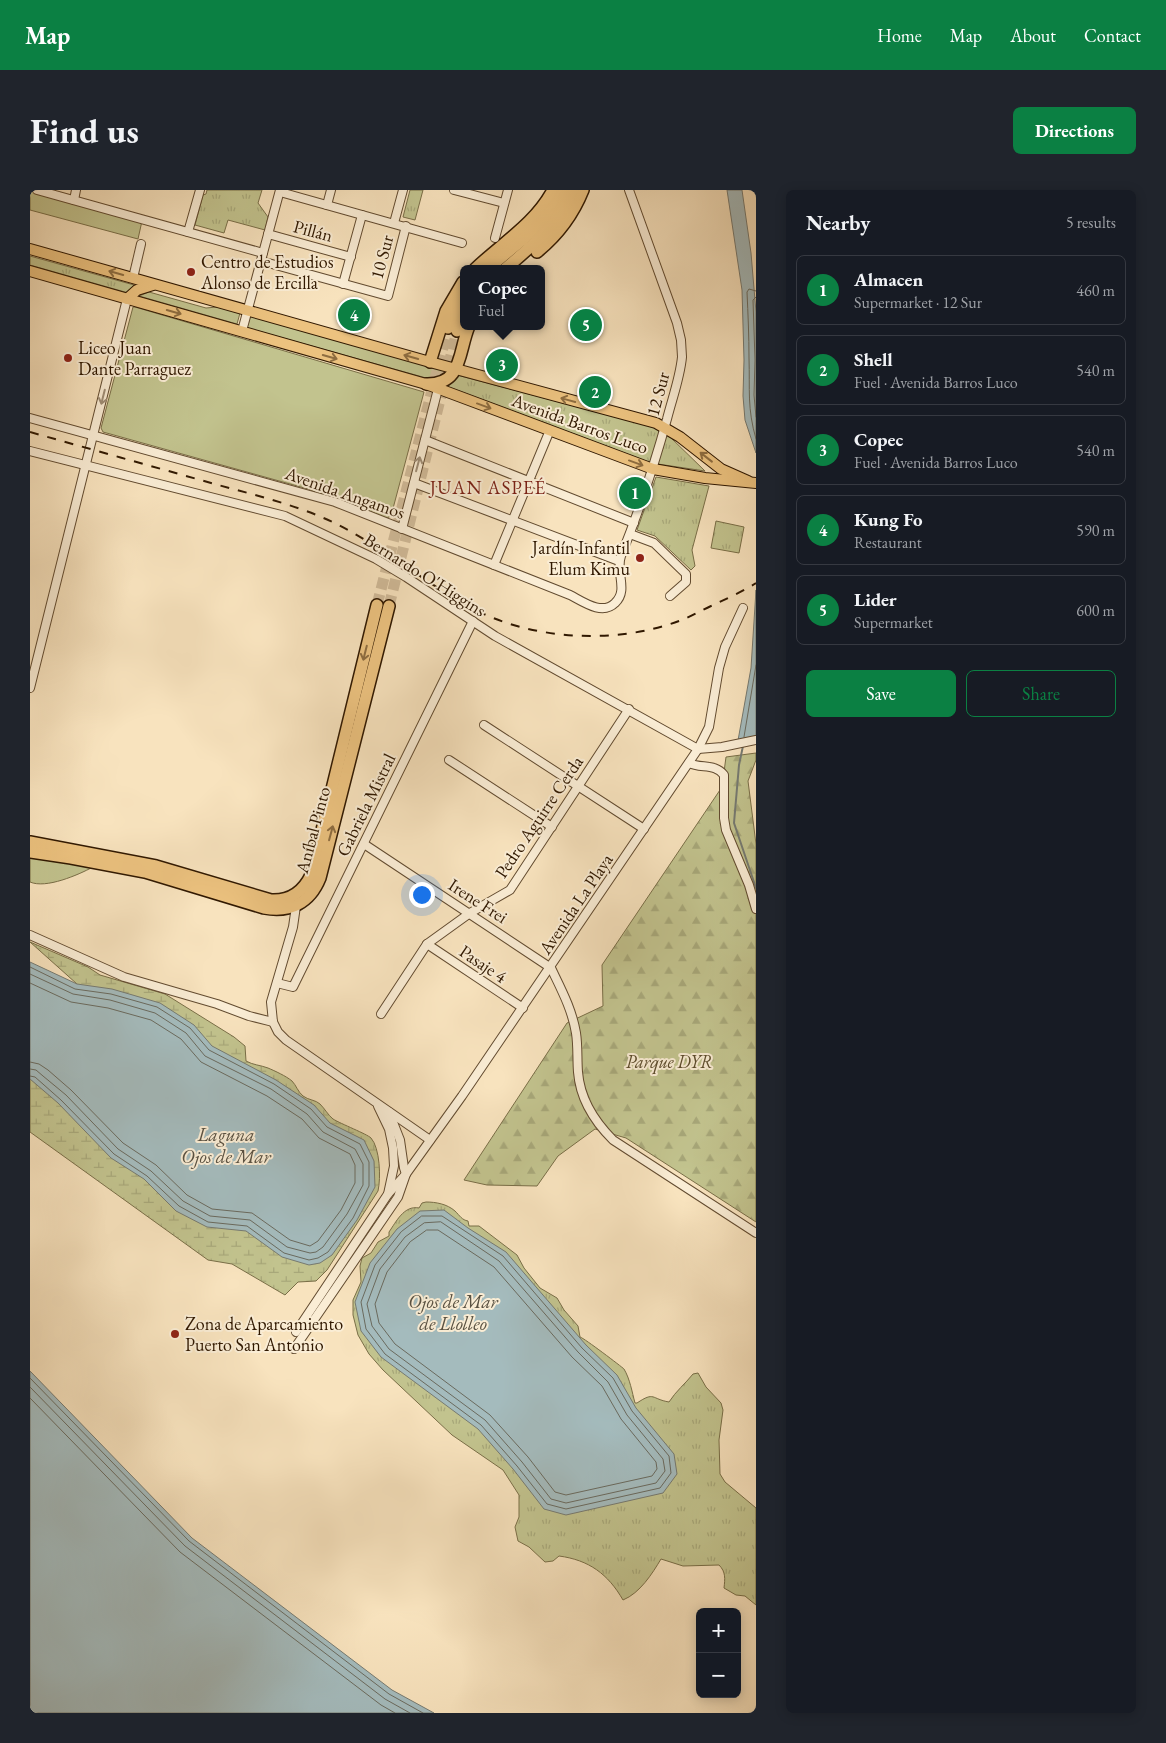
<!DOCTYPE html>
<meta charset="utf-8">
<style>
:root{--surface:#171b24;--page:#20242c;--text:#f1f3f6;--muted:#9ea1a6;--line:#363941;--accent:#0b8043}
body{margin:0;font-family:"EB Garamond",serif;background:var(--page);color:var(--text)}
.controls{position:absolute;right:15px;bottom:15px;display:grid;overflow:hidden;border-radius:8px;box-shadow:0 2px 12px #0003}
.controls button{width:45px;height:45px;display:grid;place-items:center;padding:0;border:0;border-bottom:1px solid var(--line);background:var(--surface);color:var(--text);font:25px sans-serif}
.you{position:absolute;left:391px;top:704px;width:18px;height:18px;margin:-12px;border:4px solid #fff;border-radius:50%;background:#1a73e8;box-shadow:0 0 0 8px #1a73e833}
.badge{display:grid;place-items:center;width:32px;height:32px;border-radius:50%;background:var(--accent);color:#fff;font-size:16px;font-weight:700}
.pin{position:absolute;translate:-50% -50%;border:2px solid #fff;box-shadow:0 1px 5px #0006}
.popup{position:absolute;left:430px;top:75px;width:85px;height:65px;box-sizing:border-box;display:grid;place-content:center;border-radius:8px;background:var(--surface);filter:drop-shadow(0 1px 4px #0005);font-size:16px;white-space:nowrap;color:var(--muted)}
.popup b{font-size:19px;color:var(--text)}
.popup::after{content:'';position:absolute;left:50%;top:100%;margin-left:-10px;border:10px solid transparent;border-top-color:var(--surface)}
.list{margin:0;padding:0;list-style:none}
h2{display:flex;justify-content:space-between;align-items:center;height:65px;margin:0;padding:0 20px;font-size:21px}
h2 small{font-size:16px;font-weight:400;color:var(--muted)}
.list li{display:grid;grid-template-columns:32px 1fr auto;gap:15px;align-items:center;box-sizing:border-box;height:70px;margin:0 10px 10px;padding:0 10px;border:1px solid var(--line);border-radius:8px}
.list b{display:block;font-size:19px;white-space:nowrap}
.list p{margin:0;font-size:16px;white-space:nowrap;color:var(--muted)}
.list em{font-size:16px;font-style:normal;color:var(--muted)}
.actions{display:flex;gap:10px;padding:15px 20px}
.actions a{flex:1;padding:11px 0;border:1px solid var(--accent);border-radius:8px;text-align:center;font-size:18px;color:var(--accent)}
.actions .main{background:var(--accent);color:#fff}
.map{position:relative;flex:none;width:726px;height:1523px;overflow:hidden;border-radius:8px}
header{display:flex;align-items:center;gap:30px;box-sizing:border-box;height:70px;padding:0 25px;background:var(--accent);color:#fff}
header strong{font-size:24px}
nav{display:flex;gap:28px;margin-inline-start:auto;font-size:18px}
.intro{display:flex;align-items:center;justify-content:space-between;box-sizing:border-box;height:120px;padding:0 30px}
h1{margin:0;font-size:35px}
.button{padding:12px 22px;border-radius:8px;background:var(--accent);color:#fff;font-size:18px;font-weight:700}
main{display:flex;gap:30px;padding:0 30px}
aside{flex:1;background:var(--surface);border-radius:8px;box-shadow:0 2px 12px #0003}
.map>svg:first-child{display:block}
.grass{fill:#c2c38e;stroke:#796e47}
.forest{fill:url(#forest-firs);stroke:#796e47}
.wetland{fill:url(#wetland-marsh);stroke:#796e47}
.park{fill:url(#park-tufts);stroke:#796e47}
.water{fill:#a4bbbd;stroke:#767a71}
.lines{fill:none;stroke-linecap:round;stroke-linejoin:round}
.shore{stroke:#6a6a5e;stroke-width:1}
.stream{stroke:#767a71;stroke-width:2}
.highway-tunnel{stroke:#d0ba98;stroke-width:11;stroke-dasharray:11 5.5;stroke-linecap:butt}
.minor-casing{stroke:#624b30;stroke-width:10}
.major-casing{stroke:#301800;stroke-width:12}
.highway-casing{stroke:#301800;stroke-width:14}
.minor{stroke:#faedd5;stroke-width:8}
.major{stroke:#ecc27f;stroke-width:10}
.highway{stroke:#ecc27f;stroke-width:11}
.rail{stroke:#301800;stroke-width:2;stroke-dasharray:9 9;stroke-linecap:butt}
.oneway{stroke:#8e6d40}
.oneway2{stroke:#9f8d75}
.poi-dot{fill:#8f2418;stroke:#faedd5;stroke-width:2}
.labels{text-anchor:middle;stroke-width:4;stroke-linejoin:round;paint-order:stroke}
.street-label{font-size:18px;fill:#301800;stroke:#faedd5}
.poi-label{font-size:18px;fill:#301800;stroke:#faedd5;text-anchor:start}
.park-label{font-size:18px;font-style:italic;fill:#5c4b2b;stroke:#faedd5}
.neighbourhood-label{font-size:19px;letter-spacing:1px;fill:#7a1f14;stroke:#faedd5}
.water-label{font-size:19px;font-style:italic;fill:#595142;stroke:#faedd5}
</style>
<header>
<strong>Map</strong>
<nav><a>Home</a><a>Map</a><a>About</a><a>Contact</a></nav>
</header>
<div class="intro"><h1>Find us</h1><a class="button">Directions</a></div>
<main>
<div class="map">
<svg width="726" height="1523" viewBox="0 0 726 1523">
<defs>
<pattern id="forest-firs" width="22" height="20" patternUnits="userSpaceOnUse" patternTransform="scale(1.25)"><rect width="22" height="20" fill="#c2c38e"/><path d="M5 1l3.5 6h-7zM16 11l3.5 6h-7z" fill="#a7a779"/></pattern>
<pattern id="wetland-marsh" width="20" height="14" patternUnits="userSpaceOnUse" patternTransform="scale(1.25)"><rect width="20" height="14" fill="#c2c38e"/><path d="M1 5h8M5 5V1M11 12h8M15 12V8" fill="none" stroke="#a7a779"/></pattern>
<pattern id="park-tufts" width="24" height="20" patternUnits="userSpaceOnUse" patternTransform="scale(1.25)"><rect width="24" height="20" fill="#c2c38e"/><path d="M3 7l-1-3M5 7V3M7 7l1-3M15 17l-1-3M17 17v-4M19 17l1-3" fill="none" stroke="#a7a779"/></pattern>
</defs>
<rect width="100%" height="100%" fill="#f8e3be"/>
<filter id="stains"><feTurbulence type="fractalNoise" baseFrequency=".004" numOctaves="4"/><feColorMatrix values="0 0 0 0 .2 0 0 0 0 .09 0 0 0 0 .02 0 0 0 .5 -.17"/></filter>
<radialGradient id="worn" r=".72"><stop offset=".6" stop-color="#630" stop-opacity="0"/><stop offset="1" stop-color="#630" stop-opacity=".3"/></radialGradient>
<g class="grass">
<polygon points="0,1 112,31 108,49 0,20"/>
<polygon points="119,102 176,118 187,117 210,123 207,134 109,106"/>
<polygon points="103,117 105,117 394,202 361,326 357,328 278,299 73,242 71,238"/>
<polygon points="221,125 420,182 407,191 217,138"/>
<path d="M0,667H3L63,677C48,685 16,699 0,692Z"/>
</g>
<polygon class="forest" points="726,563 726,570 718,591 726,654 726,1032 596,948 565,939 528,966 507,996 457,995 434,990 537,833 573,816 572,775 692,597 696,567"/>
<path class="wetland" d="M0,752L58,777L70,785L135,804L204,847L215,856L216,871C223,875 230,875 238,878C245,881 256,886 262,891C266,895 268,902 273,906C278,910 286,910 290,914C295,919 298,925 303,929C311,934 337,944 341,948C350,958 351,988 348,1001L297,1080L286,1091L268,1092L255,1105L202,1074L178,1070L0,942V889L47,794Z"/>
<g class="park">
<polygon points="177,0 232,0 228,13 238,27 235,40 198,30 194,43 165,35 173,5 176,4"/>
<polygon points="380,0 393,0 385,30 373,27"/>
<polygon points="0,66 104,95 102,104 0,75"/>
<polygon points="427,185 620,236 637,244 675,281 621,273 416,196"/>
<polygon points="626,287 679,296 662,360 665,376 661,380 625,346 607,340"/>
<polygon points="686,331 714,337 709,363 681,358"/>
<path d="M396,1012C406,1012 417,1014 425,1021C430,1026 432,1030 438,1031L439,1036H449L487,1065L494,1078L510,1098L527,1108L534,1120L548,1136L550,1147C554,1148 592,1177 594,1179C600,1189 602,1202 605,1213H607C625,1201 621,1209 639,1212C646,1201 655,1194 663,1184L668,1183L676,1197L691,1213L693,1220L689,1250L690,1284L695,1292L726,1318V1415L715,1406L706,1405L694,1398C695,1389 696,1382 689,1375L653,1376L631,1369C622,1384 610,1403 593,1410C578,1384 559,1370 529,1366L523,1371L515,1372L499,1357L488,1351L485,1337L489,1327V1305L473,1280L422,1245L353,1180L339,1164L328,1145L323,1125V1110L331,1092L330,1076L332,1068L341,1063L348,1052L359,1046V1042C366,1032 374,1015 389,1018L392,1013Z"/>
</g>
<g class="water">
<polygon points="697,0 712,0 721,63 726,122 726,263 715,230 713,206 714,170 712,100"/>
<polygon points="726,400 726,552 707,556 721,478"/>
<polygon points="0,772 47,794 82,799 130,813 164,835 182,856 246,890 284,915 300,933 334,950 344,971 345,997 327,1030 302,1065 290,1073 279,1075 252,1067 216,1041 177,1037 146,1021 114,989 81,968 28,913 0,889"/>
<polygon points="414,1020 438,1038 476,1062 556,1155 587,1185 606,1218 644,1264 647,1284 633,1303 536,1325 514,1319 483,1279 448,1239 351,1167 331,1141 325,1112 340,1073 367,1039 390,1021"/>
<polygon points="0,1181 162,1348 362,1500 404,1523 0,1523"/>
</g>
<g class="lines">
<g class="shore">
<path d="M726,101L719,99L717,102C718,124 719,146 719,168C720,200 717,218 726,249"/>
<polyline points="726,107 723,110 725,170 724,205 726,227"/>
<polyline points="714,547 726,475"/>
<polyline points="0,777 45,799 81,804 127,817 160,838 179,860 244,894 281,919 297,937 330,954 339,972 339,996 323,1028 298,1062 288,1068 279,1070 254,1063 217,1036 178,1032 149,1016 117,986 84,964 31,910 5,887 0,886"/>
<polyline points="0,784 43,804 80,810 125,823 156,843 175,866 241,899 277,924 293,942 325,959 333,974 333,995 317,1024 293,1057 286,1062 280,1063 257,1057 220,1030 180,1026 153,1011 121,981 88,959 36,905 13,886 6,880 0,879"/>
<polyline points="0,793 41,812 78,818 121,830 151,849 171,872 237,906 272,929 289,948 320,964 325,975 325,993 311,1020 288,1051 280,1056 260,1050 222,1023 182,1019 157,1005 126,975 93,953 41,900 18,880 9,874 0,872"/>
<polygon points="392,1026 412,1026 473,1066 552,1158 583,1188 602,1221 639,1266 641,1283 630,1298 536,1319 517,1314 487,1276 451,1235 355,1164 336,1139 331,1112 345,1075 371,1042"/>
<polygon points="411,1032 469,1071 548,1162 578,1192 597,1225 633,1269 635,1281 626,1293 536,1313 521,1309 492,1272 455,1230 359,1159 342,1136 337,1114 350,1079 375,1047 394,1033"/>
<polygon points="397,1040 408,1040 464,1077 542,1167 572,1196 591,1229 626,1272 627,1279 622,1286 536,1305 525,1302 498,1267 460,1225 365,1154 349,1133 345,1114 357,1082 380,1052"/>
<polyline points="0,1188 159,1351 359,1504 393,1523"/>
<polyline points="0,1197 155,1356 355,1509 380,1523"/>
<polyline points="0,1208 150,1362 351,1515 365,1523"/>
</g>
<polyline class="stream" points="713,556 709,575 704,633 726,698"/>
<g class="highway-tunnel">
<polyline points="347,415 418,138"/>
<polyline points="359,416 427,141"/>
</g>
<defs>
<g id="minor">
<polyline points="7,0 233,63"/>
<polyline points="424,0 474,13"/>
<polyline points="250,2 432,53"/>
<polyline points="44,10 46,0"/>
<polyline points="297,15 301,0"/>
<polyline points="364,33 373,0"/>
<polyline points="158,42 170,0"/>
<polyline points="238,44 321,67"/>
<polyline points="465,48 478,0"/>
<polyline points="231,71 358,106 376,36"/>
<polyline points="103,88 111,54"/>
<polyline points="313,94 332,25"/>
<polyline points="212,141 250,0"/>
<path d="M0,228L305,312L540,405C552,411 572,426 585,413C599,400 585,382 591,366C609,321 624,276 637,229C642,209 650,188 652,167L651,150L647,133L599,0"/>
<polyline points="395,250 604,333"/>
<polyline points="0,261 255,326 346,369 376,387 465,446 668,559"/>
<polyline points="384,293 589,371"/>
<polyline points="372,339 408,199"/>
<polyline points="600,344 624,353 656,384 656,392 640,406"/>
<polyline points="464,375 520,240"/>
<polyline points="0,498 97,109"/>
<polyline points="454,535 614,639"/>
<polyline points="668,559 692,557 726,550"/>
<polyline points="419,570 522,637"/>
<path d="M659,573C671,579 685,573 694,585V628L696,640L719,695L726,719"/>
<path d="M334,654L521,778C531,799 542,819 546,843C548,856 547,869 548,882C550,908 564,931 583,950L726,1043"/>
<polyline points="266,716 263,737 241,812 243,832 248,842 256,850 400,950"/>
<polyline points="0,745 94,787 187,814 219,826 243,832"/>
<polyline points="397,754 493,818"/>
<polyline points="247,793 263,797 443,431"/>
<polyline points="351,824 397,754 440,723 480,700 599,519"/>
<polyline points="358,1004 376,984 432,906 668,559 679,537 689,478 695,457 713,418"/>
<polyline points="266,1142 358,1004 364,976 363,958 359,939 348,916"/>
<polyline points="264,1159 368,1007 376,984 374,978 370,950 359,922"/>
</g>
<g id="major">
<polyline points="0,59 400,172 626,233 650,247 691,279 718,291"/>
<polyline points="0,81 396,194 623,279 675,288 726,293"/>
<polyline points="97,109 107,100 123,95"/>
</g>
<g id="highway">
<path d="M507,62C528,45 543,25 553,0"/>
<path d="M445,79C472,53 505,34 523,0"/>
<path d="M458,79C487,52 516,37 533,0"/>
<path d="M475,79C504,54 527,36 543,0"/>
<polyline points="418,138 433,108"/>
<polyline points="427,141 433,127"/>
<polyline points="400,172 416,121 433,92"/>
<path d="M396,194C433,195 428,162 439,136"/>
<path d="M0,652L126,676L241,710C260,711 273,702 281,685L347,415"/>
<path d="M0,662L41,668L115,682L234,718C260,723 280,713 290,688L359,416"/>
</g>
</defs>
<use href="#minor" class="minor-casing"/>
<use href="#major" class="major-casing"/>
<use href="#highway" class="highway-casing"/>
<use href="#minor" class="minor"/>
<use href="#major" class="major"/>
<use href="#highway" class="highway"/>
<path class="rail" d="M0,242C60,259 121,276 181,293C217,303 255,312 289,326C344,349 388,389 440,417C499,450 585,455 649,431C660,427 670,421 681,416C696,409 712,402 726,393"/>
</g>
<defs><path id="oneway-shaft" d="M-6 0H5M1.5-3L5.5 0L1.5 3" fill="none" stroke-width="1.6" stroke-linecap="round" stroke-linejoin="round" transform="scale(1.25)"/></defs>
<g class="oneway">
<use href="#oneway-shaft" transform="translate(86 83) rotate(-164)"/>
<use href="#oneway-shaft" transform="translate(144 122) rotate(16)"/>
<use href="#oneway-shaft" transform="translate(300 167) rotate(16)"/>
<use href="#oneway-shaft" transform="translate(381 167) rotate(-164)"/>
<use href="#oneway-shaft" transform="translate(538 210) rotate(-165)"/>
<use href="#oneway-shaft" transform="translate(454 216) rotate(20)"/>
<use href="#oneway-shaft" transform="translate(676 267) rotate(-142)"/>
<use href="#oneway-shaft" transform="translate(606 273) rotate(20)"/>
<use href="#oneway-shaft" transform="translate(335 463) rotate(104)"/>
<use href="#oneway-shaft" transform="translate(301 643) rotate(-75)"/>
</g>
<g class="oneway2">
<use href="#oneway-shaft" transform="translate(73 207) rotate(104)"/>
<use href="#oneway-shaft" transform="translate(388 274) rotate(-75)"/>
</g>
<g class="poi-dot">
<circle cx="161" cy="82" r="5"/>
<circle cx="38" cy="168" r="5"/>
<circle cx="610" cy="368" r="5"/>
<circle cx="145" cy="1144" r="5"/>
</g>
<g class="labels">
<g class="street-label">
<text transform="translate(283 41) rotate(15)" y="6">Pillán</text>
<text transform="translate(352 67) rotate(-75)" y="6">10 Sur</text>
<text transform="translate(628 204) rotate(-75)" y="6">12 Sur</text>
<text transform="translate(550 234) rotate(20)" y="6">Avenida Barros Luco</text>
<text transform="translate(315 303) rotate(19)" y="6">Avenida Angamos</text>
<text transform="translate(395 385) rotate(32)" y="6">Bernardo O'Higgins</text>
<text transform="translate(336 615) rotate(-64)" y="6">Gabriela Mistral</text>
<text transform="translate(509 627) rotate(-56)" y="6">Pedro Aguirre Cerda</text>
<text transform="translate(283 640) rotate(-75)" y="6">Aníbal Pinto</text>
<text transform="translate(448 711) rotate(33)" y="6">Irene Frei</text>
<text transform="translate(546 714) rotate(-56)" y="6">Avenida La Playa</text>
<text transform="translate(453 774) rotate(34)" y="6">Pasaje 4</text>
</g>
<g class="poi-label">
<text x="171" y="78">Centro de Estudios<tspan x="171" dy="21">Alonso de Ercilla</tspan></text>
<text x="48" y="164">Liceo Juan<tspan x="48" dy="21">Dante Parraguez</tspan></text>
<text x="600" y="364" text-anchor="end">Jardín Infantil<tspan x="600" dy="21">Elum Kimu</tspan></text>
<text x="155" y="1140">Zona de Aparcamiento<tspan x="155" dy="21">Puerto San Antonio</tspan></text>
</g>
<g class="park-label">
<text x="639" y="878">Parque DYR</text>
</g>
<g class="neighbourhood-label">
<text x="458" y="304">JUAN ASPEÉ</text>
</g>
<g class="water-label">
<text x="196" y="951">Laguna<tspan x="196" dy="22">Ojos de Mar</tspan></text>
<text x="423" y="1118">Ojos de Mar<tspan x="423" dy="22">de Llolleo</tspan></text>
</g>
</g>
<rect width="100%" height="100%" filter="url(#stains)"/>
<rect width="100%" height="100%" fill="url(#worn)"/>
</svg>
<div class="controls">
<button>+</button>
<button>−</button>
</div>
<div class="you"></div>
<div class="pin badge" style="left:605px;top:303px">1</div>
<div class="pin badge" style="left:565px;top:202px">2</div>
<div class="pin badge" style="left:472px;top:175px">3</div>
<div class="popup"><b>Copec</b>Fuel</div>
<div class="pin badge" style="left:324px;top:125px">4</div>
<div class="pin badge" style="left:556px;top:135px">5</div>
</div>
<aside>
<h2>Nearby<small>5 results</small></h2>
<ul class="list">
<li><span class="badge">1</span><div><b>Almacen</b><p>Supermarket · 12 Sur</p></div><em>460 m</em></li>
<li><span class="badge">2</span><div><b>Shell</b><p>Fuel · Avenida Barros Luco</p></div><em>540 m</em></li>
<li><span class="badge">3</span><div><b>Copec</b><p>Fuel · Avenida Barros Luco</p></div><em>540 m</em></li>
<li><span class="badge">4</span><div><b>Kung Fo</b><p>Restaurant</p></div><em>590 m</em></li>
<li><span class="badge">5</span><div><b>Lider</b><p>Supermarket</p></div><em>600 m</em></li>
</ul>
<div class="actions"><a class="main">Save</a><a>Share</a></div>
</aside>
</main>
